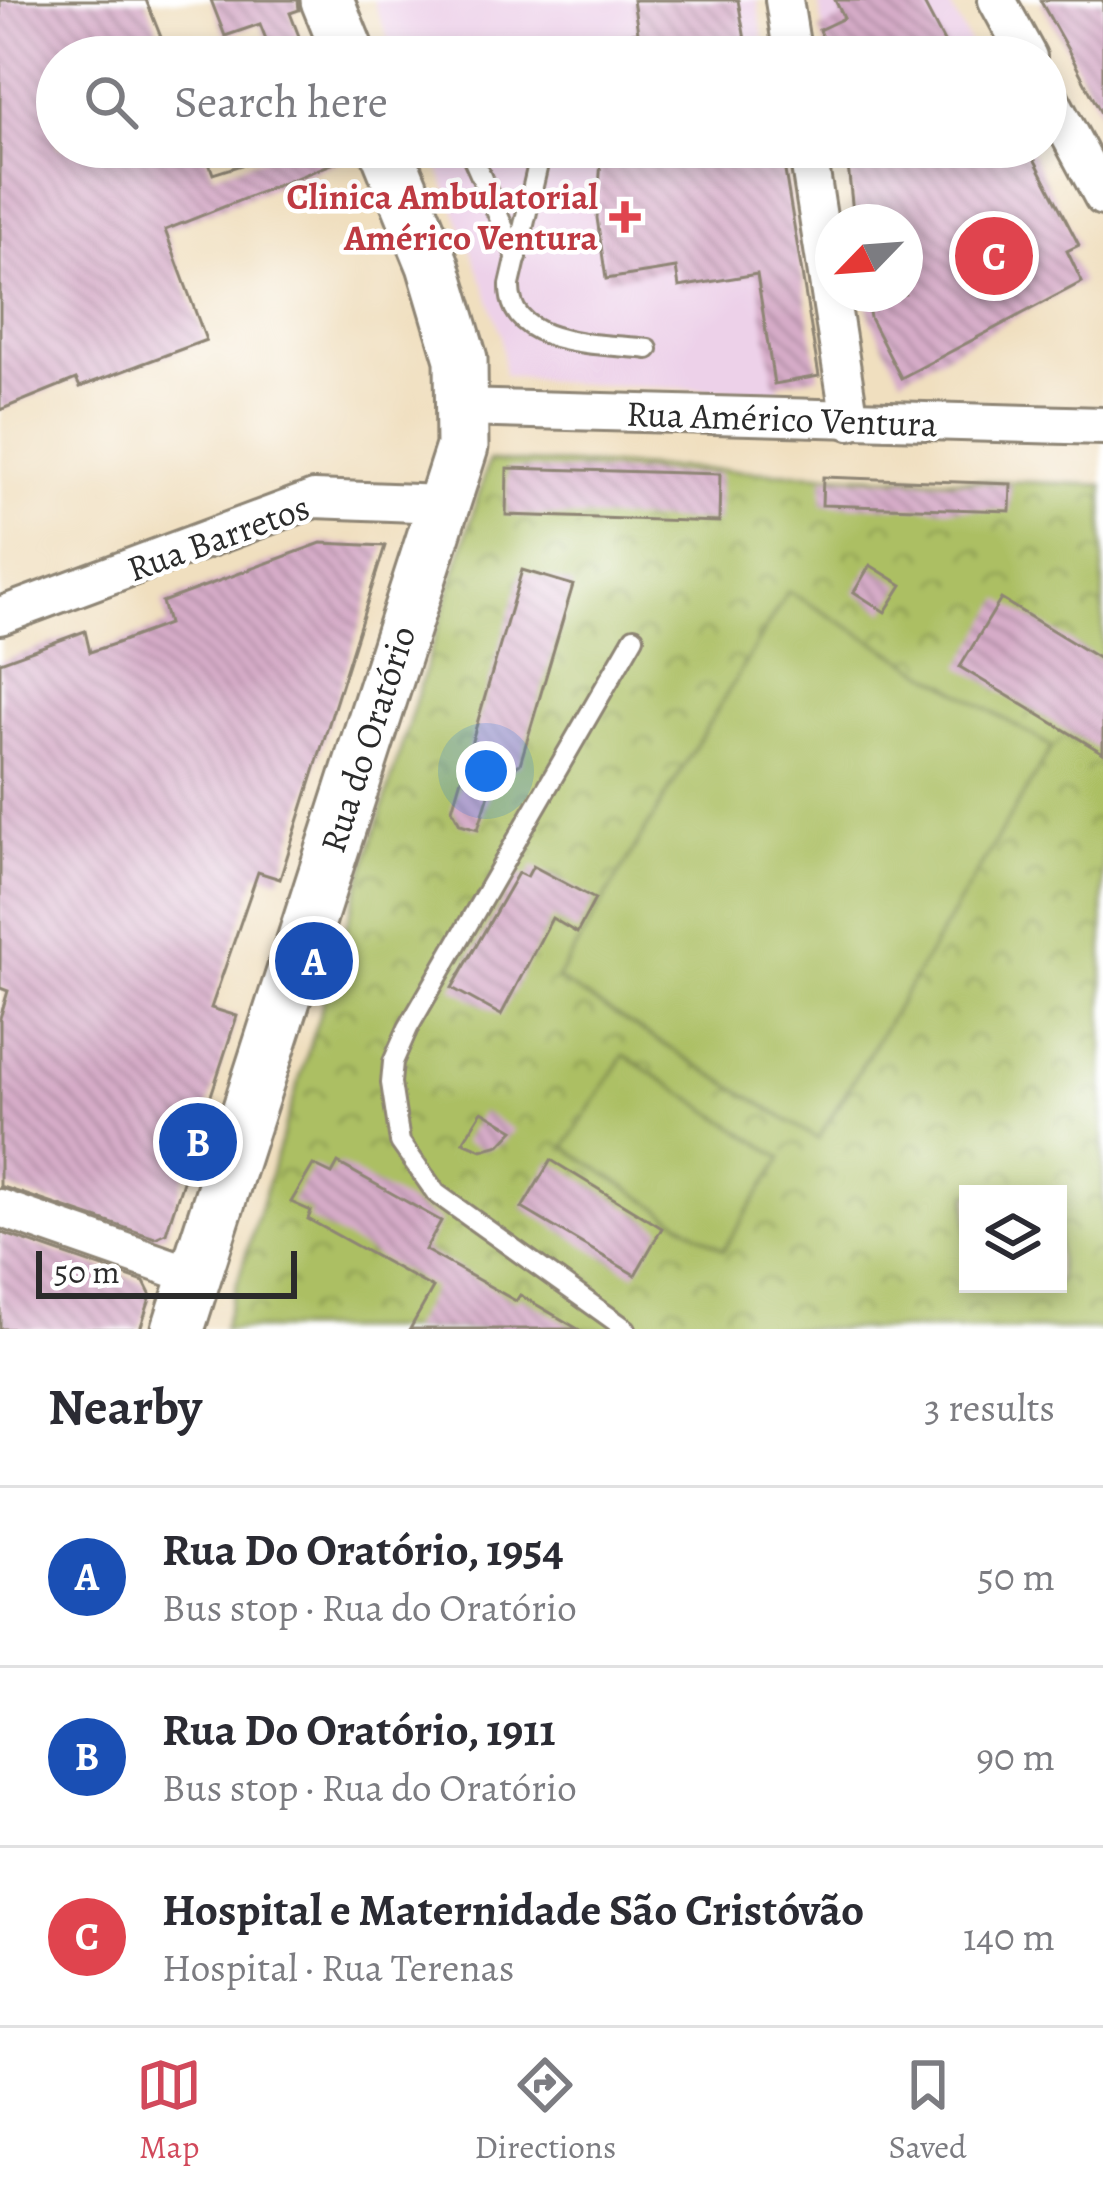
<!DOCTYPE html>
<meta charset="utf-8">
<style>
:root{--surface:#fff;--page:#f2f2f3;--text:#2b2b33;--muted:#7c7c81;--line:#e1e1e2;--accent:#d1495b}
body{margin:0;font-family:Alegreya,serif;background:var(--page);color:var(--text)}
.controls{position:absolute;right:36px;bottom:36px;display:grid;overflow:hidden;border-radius:0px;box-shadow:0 6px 18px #0003}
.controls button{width:108px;height:108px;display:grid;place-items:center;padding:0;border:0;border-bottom:3px solid var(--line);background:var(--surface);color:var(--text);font:60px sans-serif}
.compass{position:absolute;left:815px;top:204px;width:108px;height:108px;border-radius:50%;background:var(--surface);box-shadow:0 6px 18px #0003;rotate:245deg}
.scale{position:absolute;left:36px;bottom:30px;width:261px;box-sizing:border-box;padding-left:12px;border:6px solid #2b2b2b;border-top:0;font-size:33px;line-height:42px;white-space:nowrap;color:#2b2b2b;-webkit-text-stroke:9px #fff;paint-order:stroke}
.you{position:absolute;left:486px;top:771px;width:42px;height:42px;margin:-30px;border:9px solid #fff;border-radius:50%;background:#1a73e8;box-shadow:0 0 0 18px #1a73e833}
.badge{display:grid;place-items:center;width:78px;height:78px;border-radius:50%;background:var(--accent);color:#fff;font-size:39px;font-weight:700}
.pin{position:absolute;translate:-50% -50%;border:6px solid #fff;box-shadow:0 3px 12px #0006}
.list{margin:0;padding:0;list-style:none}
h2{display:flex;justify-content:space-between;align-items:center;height:156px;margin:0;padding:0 48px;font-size:51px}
h2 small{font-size:39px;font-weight:400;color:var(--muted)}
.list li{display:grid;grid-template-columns:78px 1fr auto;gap:36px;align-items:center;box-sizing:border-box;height:180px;padding:0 48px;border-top:3px solid var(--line)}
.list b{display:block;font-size:45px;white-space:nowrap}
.list p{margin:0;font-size:39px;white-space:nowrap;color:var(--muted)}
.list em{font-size:39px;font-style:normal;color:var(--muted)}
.icon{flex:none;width:66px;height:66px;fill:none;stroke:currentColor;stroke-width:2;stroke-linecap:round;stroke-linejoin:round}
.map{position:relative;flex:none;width:1103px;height:1329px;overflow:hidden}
.search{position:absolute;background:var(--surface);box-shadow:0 6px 18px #0003;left:36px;right:36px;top:36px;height:132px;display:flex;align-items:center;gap:30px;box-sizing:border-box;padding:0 42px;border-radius:66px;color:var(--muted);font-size:45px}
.sheet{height:696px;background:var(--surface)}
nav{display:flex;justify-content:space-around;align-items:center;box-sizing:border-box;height:168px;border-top:3px solid var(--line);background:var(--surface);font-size:33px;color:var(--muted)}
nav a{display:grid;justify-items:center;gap:6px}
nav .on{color:var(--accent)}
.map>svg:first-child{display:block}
.built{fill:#edd1e9}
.park{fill:url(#park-crowns);stroke:#6c7547;stroke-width:3;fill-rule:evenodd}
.garden{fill:#acbf63;stroke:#6c7547;stroke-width:3}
.building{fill:url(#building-back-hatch)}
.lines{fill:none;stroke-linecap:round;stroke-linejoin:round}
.lane-casing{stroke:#8e8575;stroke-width:24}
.street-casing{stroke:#8e8575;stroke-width:42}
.secondary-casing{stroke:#8e8575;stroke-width:57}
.lane{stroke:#fff;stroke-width:18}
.street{stroke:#fff;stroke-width:36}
.secondary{stroke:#fff;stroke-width:51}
.health-dot{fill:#e0444e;stroke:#fff;stroke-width:4.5}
.labels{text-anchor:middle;stroke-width:9;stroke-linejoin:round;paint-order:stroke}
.health-label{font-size:36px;font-weight:bold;fill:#be3a42;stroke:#fff;text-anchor:end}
.street-label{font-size:36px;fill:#2b2b2b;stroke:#fff}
</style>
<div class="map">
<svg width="1103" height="1329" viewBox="0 0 1103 1329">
<defs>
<pattern id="park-crowns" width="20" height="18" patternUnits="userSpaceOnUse" patternTransform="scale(3)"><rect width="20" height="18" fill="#acbf63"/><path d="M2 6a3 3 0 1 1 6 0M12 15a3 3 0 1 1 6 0" fill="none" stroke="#8c9b52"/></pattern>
<pattern id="building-back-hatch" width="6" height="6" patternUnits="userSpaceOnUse" patternTransform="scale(3)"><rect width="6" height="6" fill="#d6acc8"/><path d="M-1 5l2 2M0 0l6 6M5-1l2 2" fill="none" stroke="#ae8ca3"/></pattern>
</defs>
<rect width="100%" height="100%" fill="#fff"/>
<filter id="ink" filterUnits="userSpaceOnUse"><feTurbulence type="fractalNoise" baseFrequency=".00833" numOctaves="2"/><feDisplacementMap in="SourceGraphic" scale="24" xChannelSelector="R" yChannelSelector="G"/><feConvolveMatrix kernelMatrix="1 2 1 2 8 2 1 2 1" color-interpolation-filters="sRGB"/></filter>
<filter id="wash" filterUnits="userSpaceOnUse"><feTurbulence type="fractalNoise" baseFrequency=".004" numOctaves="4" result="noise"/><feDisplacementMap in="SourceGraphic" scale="48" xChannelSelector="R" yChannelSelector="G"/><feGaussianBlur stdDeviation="2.7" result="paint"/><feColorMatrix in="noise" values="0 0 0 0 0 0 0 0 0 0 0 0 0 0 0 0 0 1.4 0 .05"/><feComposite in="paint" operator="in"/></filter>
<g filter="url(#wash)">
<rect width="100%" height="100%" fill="#f0dfbf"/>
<g class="built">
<polygon points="373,0 757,0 766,57 395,57"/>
<polygon points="818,0 947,0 977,57 828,57"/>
<polygon points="430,147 781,147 819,376 779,383 778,393 563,383 504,375 501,336 485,287"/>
</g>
<path class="park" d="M489,461L1103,485V1329H223ZM968,1194H1058V1284H968Z"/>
<g class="garden">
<polygon points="788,591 1052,747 818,1139 557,979"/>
<polygon points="624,1055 782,1158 723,1250 565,1147"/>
</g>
<g id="blocks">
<g class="building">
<polygon points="0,0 146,0 169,57 57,57 57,147 203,147 213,174 298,147 356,147 357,154 165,230 206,340 80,387 76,379 0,410"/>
<polygon points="211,0 298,0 299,10 290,13 307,57 273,57 260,24 225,36"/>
<polygon points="633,0 738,0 748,57 584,57 583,43 638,32"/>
<polygon points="835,0 922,0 952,57 830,57 819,30 844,18"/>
<polygon points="1040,0 1103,0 1103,117 1068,50"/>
<polygon points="622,147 781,147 819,376 774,384 757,274 679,287 676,268 606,279 597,218 601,159 624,155"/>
<polygon points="846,147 1028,147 1079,245 1067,251 1082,282 901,378 870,318 866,294 905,294 905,222 854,222"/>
<polygon points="507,468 720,474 719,522 506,515"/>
<polygon points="823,477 1011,484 1010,511 822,505"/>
<polygon points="321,543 385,546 280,879 258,872 211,1008 237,1016 166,1233 155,1238 0,1186 0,1018 8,991 0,988 0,662 85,631 90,652 117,643 168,624 162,602"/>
<polygon points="870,565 902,585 885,612 854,592"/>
<polygon points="522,570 573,585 520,764 493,782 478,829 460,824 452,809"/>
<polygon points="1001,599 1103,661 1103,753 960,667"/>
<polygon points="533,866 595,899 577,933 552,918 501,1015 452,988 518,873 527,877"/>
<polygon points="482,1111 514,1130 500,1145 482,1150 463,1142"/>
<polygon points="551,1160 662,1228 635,1275 522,1208"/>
<polygon points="338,1163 441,1221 425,1250 516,1301 520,1295 578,1329 410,1329 433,1288 308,1219 311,1211 291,1202 313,1165 332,1174"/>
<polygon points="0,1232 144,1282 151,1296 140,1329 0,1329"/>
</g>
</g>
</g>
<g filter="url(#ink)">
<use href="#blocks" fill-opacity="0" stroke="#8e8575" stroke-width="3"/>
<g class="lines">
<defs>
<g id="lane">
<polyline points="485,57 520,47 537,57"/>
<polyline points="468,147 517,258"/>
<path d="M542,147L510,285C508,349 604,343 648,349"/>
<polyline points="626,1329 436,1193 400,1142 391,1083 393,1062 408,1028 634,637"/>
</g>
<g id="street">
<polyline points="784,0 793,57"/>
<polyline points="997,0 1028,57"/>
<polyline points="1046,91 1103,197"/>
<polyline points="807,147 850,421"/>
<polyline points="462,408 1103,426"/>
<polyline points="0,616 314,499 442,504"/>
<polyline points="0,1208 195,1276"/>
</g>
<g id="secondary">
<polyline points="327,0 350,57"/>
<polyline points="178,1329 462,447 461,359 433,265 385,147"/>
</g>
</defs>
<use href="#lane" class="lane-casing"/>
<use href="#street" class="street-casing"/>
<use href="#secondary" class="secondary-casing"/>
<use href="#lane" class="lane"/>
<use href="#street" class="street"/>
<use href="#secondary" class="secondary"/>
</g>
</g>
<path class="health-dot" d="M619 199h12v12h12v12h-12v12h-12v-12h-12v-12h12z"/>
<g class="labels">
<g class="health-label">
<text x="598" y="209">Clinica Ambulatorial<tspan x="598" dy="41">Américo Ventura</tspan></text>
</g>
<g class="street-label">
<text transform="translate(782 418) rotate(2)" y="13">Rua Américo Ventura</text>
<text transform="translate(218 537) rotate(-20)" y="13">Rua Barretos</text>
<text transform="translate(367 739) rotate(-72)" y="13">Rua do Oratório</text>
</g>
</g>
</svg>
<div class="controls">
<button><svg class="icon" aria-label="layers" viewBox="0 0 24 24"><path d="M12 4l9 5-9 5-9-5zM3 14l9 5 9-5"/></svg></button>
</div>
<svg class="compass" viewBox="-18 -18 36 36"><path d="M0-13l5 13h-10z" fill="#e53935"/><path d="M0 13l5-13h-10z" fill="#7c7c81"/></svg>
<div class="scale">50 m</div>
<div class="you"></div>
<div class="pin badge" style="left:314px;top:961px;background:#1a4fb4">A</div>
<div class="pin badge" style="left:198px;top:1142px;background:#1a4fb4">B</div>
<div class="pin badge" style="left:994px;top:256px;background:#e0444e">C</div>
<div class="search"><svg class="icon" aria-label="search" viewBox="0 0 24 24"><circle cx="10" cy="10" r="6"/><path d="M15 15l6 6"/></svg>Search here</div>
</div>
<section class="sheet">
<h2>Nearby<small>3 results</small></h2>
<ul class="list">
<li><span class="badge" style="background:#1a4fb4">A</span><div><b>Rua Do Oratório, 1954</b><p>Bus stop · Rua do Oratório</p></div><em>50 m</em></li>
<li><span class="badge" style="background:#1a4fb4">B</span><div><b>Rua Do Oratório, 1911</b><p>Bus stop · Rua do Oratório</p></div><em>90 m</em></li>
<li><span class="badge" style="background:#e0444e">C</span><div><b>Hospital e Maternidade São Cristóvão</b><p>Hospital · Rua Terenas</p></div><em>140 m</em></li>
</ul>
</section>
<nav>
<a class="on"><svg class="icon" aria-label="map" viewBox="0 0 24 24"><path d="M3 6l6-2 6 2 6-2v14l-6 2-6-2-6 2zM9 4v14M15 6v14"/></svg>Map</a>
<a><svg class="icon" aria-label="directions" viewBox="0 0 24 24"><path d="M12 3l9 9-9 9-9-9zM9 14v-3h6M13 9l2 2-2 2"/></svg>Directions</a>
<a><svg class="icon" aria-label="saved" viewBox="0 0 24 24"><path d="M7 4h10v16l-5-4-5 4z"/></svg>Saved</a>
</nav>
